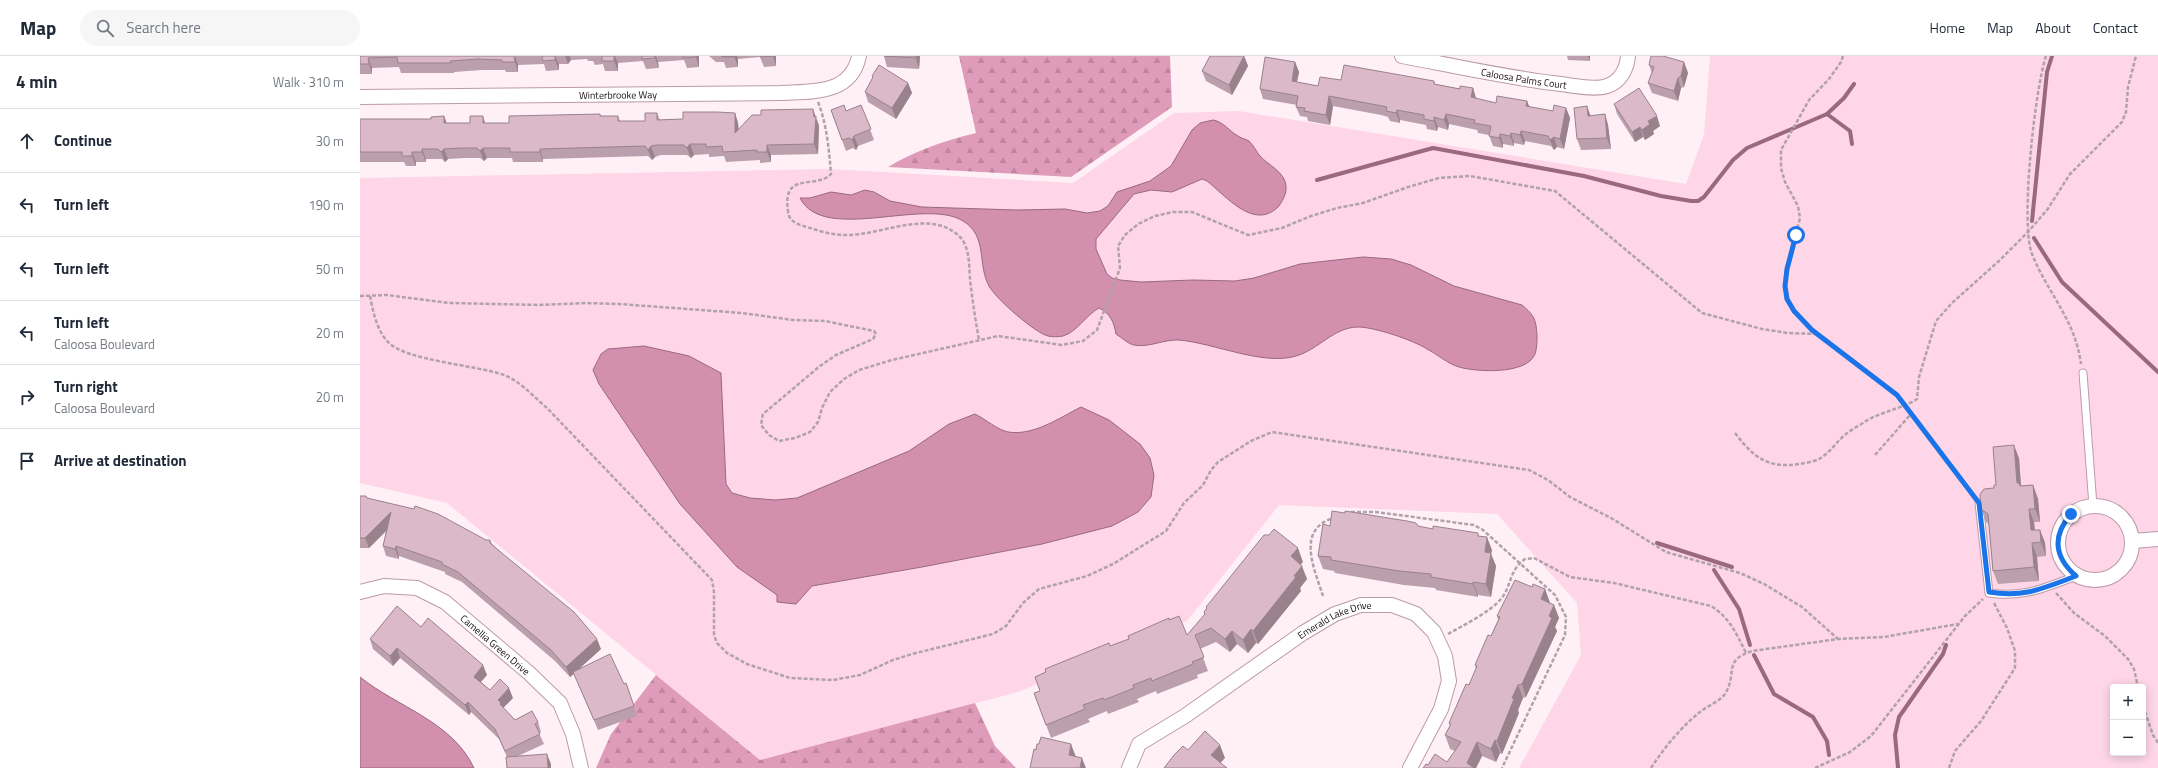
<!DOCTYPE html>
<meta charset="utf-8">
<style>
:root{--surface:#fff;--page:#f6f6f7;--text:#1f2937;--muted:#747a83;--line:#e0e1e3}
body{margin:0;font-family:"Titillium Web",sans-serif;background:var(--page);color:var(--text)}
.controls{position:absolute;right:12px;bottom:12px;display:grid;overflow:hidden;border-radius:4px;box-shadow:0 2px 10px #0003}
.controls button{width:36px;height:36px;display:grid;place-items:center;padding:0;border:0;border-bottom:1px solid var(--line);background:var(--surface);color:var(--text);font:20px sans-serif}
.stop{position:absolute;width:12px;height:12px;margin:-9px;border:3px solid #1a73e8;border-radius:50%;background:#fff}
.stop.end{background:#1a73e8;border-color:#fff;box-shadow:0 1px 4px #0008}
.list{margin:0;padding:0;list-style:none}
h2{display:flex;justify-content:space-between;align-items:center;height:52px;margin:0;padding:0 16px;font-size:17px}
h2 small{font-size:13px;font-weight:400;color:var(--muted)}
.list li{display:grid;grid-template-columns:26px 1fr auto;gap:12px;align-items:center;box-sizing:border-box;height:64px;padding:0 16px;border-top:1px solid var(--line)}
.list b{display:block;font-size:15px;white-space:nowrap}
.list p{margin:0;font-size:13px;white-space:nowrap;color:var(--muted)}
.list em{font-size:13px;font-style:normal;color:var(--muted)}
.icon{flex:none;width:22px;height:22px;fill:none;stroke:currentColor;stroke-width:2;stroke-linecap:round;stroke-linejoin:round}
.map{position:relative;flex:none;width:1798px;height:712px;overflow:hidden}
header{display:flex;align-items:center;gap:24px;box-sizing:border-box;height:56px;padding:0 20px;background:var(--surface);border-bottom:1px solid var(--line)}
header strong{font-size:19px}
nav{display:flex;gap:22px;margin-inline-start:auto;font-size:14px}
.search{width:280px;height:36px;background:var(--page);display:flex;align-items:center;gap:10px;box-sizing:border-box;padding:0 14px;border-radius:22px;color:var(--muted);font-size:15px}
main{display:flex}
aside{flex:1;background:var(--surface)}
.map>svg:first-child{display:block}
.grass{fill:#fed6e7;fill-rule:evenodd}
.forest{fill:url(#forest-firs)}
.water{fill:#d290ae;stroke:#9a687f}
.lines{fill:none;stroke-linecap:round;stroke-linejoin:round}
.stream{stroke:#9a687f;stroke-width:4}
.lane-casing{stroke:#bc9ba9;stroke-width:9}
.street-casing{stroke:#bc9ba9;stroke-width:16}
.path{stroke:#b0a2a8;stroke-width:2.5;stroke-dasharray:4 2;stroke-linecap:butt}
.lane{stroke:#fff;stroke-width:7}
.street{stroke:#fff;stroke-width:14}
.wall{fill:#bc9fac}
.shaded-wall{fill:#99828c}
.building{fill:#dbb9c8;stroke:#99828c}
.route{stroke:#1a73e8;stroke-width:5}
.labels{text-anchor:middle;stroke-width:3;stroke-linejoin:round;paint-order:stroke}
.street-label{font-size:10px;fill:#180c11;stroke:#fff0f6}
</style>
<header>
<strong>Map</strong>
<div class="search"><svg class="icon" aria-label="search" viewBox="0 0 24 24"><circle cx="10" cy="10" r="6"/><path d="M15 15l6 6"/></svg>Search here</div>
<nav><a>Home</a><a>Map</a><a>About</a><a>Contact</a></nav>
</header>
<main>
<aside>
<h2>4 min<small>Walk · 310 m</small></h2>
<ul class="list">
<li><svg class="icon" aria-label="ahead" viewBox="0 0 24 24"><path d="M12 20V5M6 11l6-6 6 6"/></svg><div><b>Continue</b></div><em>30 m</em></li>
<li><svg class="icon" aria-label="left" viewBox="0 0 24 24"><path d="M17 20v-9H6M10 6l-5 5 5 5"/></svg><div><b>Turn left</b></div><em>190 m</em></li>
<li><svg class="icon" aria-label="left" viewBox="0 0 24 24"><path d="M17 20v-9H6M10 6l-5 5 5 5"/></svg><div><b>Turn left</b></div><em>50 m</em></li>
<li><svg class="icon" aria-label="left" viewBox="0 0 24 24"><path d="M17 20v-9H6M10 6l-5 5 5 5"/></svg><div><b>Turn left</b><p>Caloosa Boulevard</p></div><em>20 m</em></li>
<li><svg class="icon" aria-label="right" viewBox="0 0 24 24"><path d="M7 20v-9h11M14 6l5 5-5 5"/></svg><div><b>Turn right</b><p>Caloosa Boulevard</p></div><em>20 m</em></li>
<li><svg class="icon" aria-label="arrive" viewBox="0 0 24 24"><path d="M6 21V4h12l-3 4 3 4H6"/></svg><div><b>Arrive at destination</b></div></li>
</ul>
</aside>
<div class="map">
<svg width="1798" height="712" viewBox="0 0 1798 712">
<defs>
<pattern id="forest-firs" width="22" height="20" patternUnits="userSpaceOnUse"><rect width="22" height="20" fill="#df9cba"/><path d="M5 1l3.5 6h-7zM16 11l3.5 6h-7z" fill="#bf859f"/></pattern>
</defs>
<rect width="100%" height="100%" fill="#fff0f6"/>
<path class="grass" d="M1350,0H1798V712H1159L1221,599L1217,547L1137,458L919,449L827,565L658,636L400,704L87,447L0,427V122L469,113L713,127L814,57L879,55L1326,128L1344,79ZM1753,631H1783V697H1753Z"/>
<g class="forest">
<path d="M599,0H810L812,51L711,121L528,111C556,94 584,85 616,77Z"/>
<polygon points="296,619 400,704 615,647 635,690 656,712 236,712 251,678"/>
</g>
<g class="water">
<path d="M853,64C864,66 869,75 878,80C882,83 886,83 889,85C894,90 896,95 900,100C908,109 925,116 926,130C927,137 922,147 917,152C893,174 865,139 847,125L842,123L812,136L791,134L774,138L736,183V193L747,218L752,222L760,224L781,226L833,224L875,225L894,222L940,208L1003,201L1031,203L1051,209L1094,230L1162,249C1175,260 1176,264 1177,280C1177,285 1177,293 1175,298C1167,319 1116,316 1099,311C1088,308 1077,298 1067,293C1053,284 1014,271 998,271C974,271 958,294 936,300C903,310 854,287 819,284C805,283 788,292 774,289C768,288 761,281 756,278C754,266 750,257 739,252C726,259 717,276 703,280C699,281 692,281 688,280C675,277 635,242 629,230C617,208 628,180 603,165C565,141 463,188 440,142H450L471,136L491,139L505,134L514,136L530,145L562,151L657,154L705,153L727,157L740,155L748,150L757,136L790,125L811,110L832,74L840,67Z"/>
<path d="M284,290L329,300L361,317L366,428L372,437L390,442L415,444L437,442L549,395L589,368L615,358C625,363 638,374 648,376C674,380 699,362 721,351L749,364L780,388L790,402L794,419L791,441L778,456L752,470L682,488L562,511L452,530L436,548L417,546V539L377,511L320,448L239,328L233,314L241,298L248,293Z"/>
<path d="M0,621C37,651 92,665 114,712H0Z"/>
</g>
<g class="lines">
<g class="stream">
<polyline points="1467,58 1490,75 1492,88"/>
<polyline points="957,124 1073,92 1224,120 1301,140 1331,145 1338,145 1344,141 1373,104 1387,92 1467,58 1484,42 1494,28"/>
<polyline points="1672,165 1687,16 1692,0"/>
<polyline points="1674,182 1702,226 1798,316"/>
<polyline points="1297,487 1372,511"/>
<polyline points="1354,514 1379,553 1390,589"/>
<polyline points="1394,599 1414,638 1453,661 1467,685 1469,699"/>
<polyline points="1538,712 1535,679 1539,661 1583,598 1586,589"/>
</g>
<defs>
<g id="lane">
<polyline points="1723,317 1733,450"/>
<path d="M1619,447L1629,537C1664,542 1684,532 1716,520"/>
</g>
<g id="street">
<path id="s1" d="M1042,0C1095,10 1148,22 1201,28C1213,30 1236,34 1247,30C1260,26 1267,13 1268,0"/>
<path id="s2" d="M0,41L419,37C450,35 491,40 499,0"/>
<circle cx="1735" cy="487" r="37"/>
<polyline points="1773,485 1798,483"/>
<path id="s3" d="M0,536L24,530L57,532L85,546L169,617L200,647L213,678L221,712"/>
<path id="s4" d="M769,712L779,688L825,660L943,577L975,558L1001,549H1032L1056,558L1074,576L1085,600L1089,625L1081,653L1050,712"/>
</g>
</defs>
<use href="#lane" class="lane-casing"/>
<use href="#street" class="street-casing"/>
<g class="path">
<polyline points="1483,0 1481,6 1469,23 1449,44 1421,94 1421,112 1425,126 1438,150 1440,162 1427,213 1425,230 1427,243 1434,255 1452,274 1537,339 1614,441"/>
<path d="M1686,0C1675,33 1660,167 1672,198C1688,238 1715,263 1721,308"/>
<path d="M458,46C467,69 469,94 471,118C456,134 422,114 428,155C429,166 437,168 447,171C459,175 472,179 485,179C522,180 572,150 602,183C604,186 606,191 607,194C610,206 609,219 611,231C613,249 616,267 619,284"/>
<polyline points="0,240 27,239 90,247 180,249 225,247 259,248 382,257 433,264 465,265 514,275 516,278 513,283 476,299 460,310 403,358 401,369 409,379 419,385 435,382 450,376 458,366 462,352 470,336 484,323 499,314 532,304 638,280 702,289 723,285 737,274 760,212 758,190 765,179 778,168 795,160 813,156 832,156 888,179 922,172 951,160 977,152 1003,147 1048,131 1079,122 1110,120 1195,135 1342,257 1402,273 1428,277 1458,278"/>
<path d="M10,240C13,255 16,272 27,285C44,305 117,309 144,319C160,325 174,341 187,352L352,524L354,536V579L357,587L367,597L387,608L430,622L473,624L500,619L533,604L552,598L633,578L646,570L663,547L679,533L727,520L753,508L806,475L824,447L843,429L851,414L858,406L891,385L912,376L1169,414L1188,424L1210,441L1251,462L1306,496L1380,517L1404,528L1442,551L1478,583"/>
<path d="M1375,377C1393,401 1408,413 1439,408C1445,407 1453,406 1459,403C1470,397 1477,385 1486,378C1492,373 1500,369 1506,365C1523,355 1541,353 1557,343L1559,321L1576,265L1592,247L1640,204L1668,176L1687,154L1710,118L1762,66L1766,56L1768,31L1776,0"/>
<polyline points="1515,399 1551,358"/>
<polyline points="991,456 1016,456 1114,469 1123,474 1195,539 1206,561 1205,579 1142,712"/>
<polyline points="1696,537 1714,557 1745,580 1768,603 1774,613 1778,631"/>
<path d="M963,540C954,512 936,474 973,462"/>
<path d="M1088,578C1102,570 1130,556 1140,544C1152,531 1148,515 1165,503L1174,502L1210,521L1254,527L1351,550C1370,562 1376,577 1386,597"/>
<polyline points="1783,650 1793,679 1798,687"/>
<path d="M1291,712C1304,692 1321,671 1340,656C1347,650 1359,646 1365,638C1378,617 1362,605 1392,595L1478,583L1524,581L1598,568"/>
<polyline points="1455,712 1490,696 1511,680 1605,560 1623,543"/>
<polyline points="1589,712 1595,695 1621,665 1655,612 1655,595 1647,572 1634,547"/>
</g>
<use href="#lane" class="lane"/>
<use href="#street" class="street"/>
</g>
<g class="wall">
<polygon points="0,0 339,0 339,11 327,12 324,4 298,6 299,12 286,13 283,5 258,7 258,15 245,15 243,8 235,9 233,5 228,5 227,3 211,4 208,8 199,8 199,14 186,15 184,8 158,9 158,16 146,16 145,14 122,14 94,16 94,17 41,17 39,11 12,12 12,18 0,18"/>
<polygon points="349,0 416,0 416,10 404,11 400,1 378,3 378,11 366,12 364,6 356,6"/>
<polygon points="524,0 560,0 559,13 527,11"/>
<polygon points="850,0 884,0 888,10 872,39 846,25 842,15"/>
<polygon points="1207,0 1230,0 1230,5 1208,4"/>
<polygon points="935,6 939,16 937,26 958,30 981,24 1074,25 1075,28 1100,33 1113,32 1116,43 1136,47 1167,45 1169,51 1193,55 1206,52 1210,62 1204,93 1197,91 1194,94 1191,90 1165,85 1164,89 1154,87 1154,90 1143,88 1143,92 1133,90 1129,79 1118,77 1117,74 1089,68 1088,74 1078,71 1077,75 1067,73 1066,69 1040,64 1040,67 1030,65 1028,61 1021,59 973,50 970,69 948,65 947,61 940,60 936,51 937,49 903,43 900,33"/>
<polygon points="1324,6 1328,17 1324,31 1321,32 1318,45 1292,37 1288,27 1292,17 1289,9"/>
<polygon points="512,20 548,27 552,37 536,63 508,46 505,36 513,22"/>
<polygon points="1254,48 1300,70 1293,75 1294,78 1285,84 1283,81 1275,86 1257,58"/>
<polygon points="501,49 514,84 498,90 496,94 493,92 486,95 471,54 486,55"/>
<polygon points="1227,50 1230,60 1245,58 1248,69 1251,93 1221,94 1217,83"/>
<polygon points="297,57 300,64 323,63 375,57 378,67 379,74 457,64 459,70 458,98 411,99 411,106 400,107 400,104 366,106 364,100 349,101 349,98 334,99 331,102 327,99 301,99 295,101 292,104 288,100 183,103 183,106 153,106 152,102 127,102 124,105 120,102 105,102 88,103 85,106 82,103 66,103 66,106 56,106 56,110 46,110 44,106 0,106 0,63 71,63 84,60 86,67 149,67 240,58 241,60 258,60 260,65 285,65"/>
<polygon points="1659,402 1661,430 1673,429 1678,443 1680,466 1674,466 1675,474 1680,474 1685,487 1686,500 1677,501 1679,525 1638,528 1633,515 1629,468 1626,466 1621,453 1634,432"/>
<polygon points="0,440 6,440 7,442 126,484 130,484 132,488 241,593 220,612 264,628 266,627 277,660 238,674 214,618 210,621 195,605 102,526 85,518 85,516 39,500 39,503 26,500 23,490 26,475 9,492 0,492"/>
<polygon points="970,470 1120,480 1132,494 1131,498 1136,510 1131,541 1118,539 1118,541 1076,534 1075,532 1044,529 975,517 974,515 963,513 958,500"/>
<polygon points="943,506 940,508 947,523 940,532 941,535 898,588 896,587 888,597 877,588 870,596 856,586 840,593 848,615 837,619 838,622 797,638 796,635 777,643 779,646 748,658 747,655 728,663 730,666 691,682 674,637 680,635 675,621 769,583 809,564 827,579 845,559 844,556 846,553 846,551"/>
<polygon points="1172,531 1185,533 1190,547 1194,549 1199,562 1195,571 1197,575 1166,641 1163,642 1158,654 1159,657 1142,698 1140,697 1136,706 1122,700 1116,712 1068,709 1087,706 1095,695 1090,693 1085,679 1090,670 1089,667 1109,629 1116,613 1115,609 1131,580 1138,564 1137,560"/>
<polygon points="61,571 127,619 121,626 130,634 153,642 143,652 155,664 178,666 181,676 179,677 184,688 158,700 191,708 147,701 139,683 111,656 109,659 40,602 33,610 13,593 10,583"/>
</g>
<g class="shaded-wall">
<polygon points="155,0 158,9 158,16 155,6"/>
<polygon points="195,0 199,8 199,14 195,4"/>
<polygon points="205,0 210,0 211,4 208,8"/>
<polygon points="254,0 255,0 258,7 258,15 254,5"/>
<polygon points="295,0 296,0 298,6 299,12 295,2"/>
<polygon points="336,0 339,0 339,11 336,1"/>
<polygon points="374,0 377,0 378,3 378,11"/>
<polygon points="413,0 416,0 416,10"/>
<polygon points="556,0 560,0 559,13 556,2"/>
<polygon points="884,0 888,10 872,39 869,29"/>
<polygon points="1228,0 1230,0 1230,5"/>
<polygon points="8,2 12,12 12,18 9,8"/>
<polygon points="935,6 939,16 935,35 932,25"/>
<polygon points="1324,6 1328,17 1324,31 1321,20"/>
<polygon points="1318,22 1321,32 1318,45 1314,35"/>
<polygon points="548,27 552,37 536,63 532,52"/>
<polygon points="1113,32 1116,42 1114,51 1111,41"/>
<polygon points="969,40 973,50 970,69 966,59"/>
<polygon points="1167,45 1171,55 1166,50"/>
<polygon points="1227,50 1231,61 1228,60"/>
<polygon points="1206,52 1210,62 1204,93 1200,83"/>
<polygon points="453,53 459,70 458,98 454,88"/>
<polygon points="1037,54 1040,64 1040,67 1036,57"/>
<polygon points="375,57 378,67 379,87 375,77"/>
<polygon points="1086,58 1089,68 1088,74 1084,64"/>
<polygon points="1245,58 1248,69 1251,93 1247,82"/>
<polygon points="84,60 88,70 84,67"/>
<polygon points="123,60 126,70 123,67"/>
<polygon points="1297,60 1300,70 1293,75 1294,78 1285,84 1282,74 1288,65"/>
<polygon points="1074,61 1078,71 1077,75 1074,65"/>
<polygon points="1280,71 1283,81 1275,86 1272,76"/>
<polygon points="1161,75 1165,85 1164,89 1160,79"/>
<polygon points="1151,77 1154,87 1154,90 1150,80"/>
<polygon points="1140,78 1143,88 1143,92 1139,82"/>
<polygon points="494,80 498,90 496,94 492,84"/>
<polygon points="1194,81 1197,91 1194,94 1190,84"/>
<polygon points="330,88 334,99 331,102 327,92"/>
<polygon points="407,89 411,99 411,106 407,96"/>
<polygon points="291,90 295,101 292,104 288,94"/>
<polygon points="123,92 127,102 124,105 120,95"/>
<polygon points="62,93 66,103 66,106 62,96"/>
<polygon points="84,93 88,103 85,106 81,96"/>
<polygon points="180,93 183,103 183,106 180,96"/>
<polygon points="52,96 56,106 56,110 52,100"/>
<polygon points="1654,389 1659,402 1661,431 1657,427"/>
<polygon points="1673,429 1678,443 1680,466 1675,453"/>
<polygon points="1669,453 1674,466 1676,488 1671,474"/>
<polygon points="31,456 34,467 9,492 5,482"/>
<polygon points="1680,474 1685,487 1686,500 1681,486"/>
<polygon points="1127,481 1132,494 1131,498 1136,510 1131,541 1126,528 1125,496"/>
<polygon points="1672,487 1677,501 1679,525 1674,511"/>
<polygon points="36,490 39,500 39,503 35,493"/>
<polygon points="938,492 943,506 936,514 931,500"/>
<polygon points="942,510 947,523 940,532 941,535 898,588 893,575 934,520"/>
<polygon points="1113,526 1118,539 1118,541 1113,528"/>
<polygon points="1185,533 1190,547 1181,543"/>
<polygon points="1194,549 1199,562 1195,571 1197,575 1166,641 1162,628 1189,560"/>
<polygon points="891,573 896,587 888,597 883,584"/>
<polygon points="872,575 877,588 870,596 865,583"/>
<polygon points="237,583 241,593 210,621 206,611"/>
<polygon points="37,592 40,602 33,610 30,600"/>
<polygon points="123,609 127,619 117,630 114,621"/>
<polygon points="1158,629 1163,642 1158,654 1159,657 1142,698 1137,685 1152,642"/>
<polygon points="149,632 153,642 143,652 145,657 138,644"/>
<polygon points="108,646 111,656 109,659 105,649"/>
<polygon points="1135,684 1140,697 1136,706 1131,693"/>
<polygon points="1117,686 1122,700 1116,712 1109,712 1107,707"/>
<polygon points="711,688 716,701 709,699"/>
<polygon points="860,689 865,702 856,712 851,699"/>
<polygon points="187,698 191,708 191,712 188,712"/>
<polygon points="722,702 726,712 720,712"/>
</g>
<g class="building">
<polygon points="0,0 154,0 155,6 142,6 142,4 118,3 90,5 91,7 38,7 37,1 8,2 9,8 0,8"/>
<polygon points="182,0 195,0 195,4 183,5"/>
<rect x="242" y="0" width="12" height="5"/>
<polygon points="282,0 295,0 295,2 282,3"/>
<polygon points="323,0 336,0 336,1 323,2"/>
<rect x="362" y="0" width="12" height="1"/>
<polygon points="400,0 413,0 400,1"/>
<polygon points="524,0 556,0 556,2"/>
<polygon points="850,0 884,0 869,29 842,15"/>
<polygon points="1291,0 1303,0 1324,6 1321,20 1318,22 1314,35 1288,27 1294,11 1289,9"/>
<polygon points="905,1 935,6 932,25 958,30 960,21 981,24 984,9 1074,25 1074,28 1100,33 1100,30 1113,32 1111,41 1136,47 1137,40 1167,45 1166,50 1193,55 1194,49 1206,52 1200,83 1194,81 1190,84 1188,80 1161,75 1160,79 1151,77 1150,80 1140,78 1139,82 1129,80 1131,70 1114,67 1115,64 1086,58 1084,64 1074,61 1074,65 1064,63 1064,59 1037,54 1036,57 1026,55 1027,51 1017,49 969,40 966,59 944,55 945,52 936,51 938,40 900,33"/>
<polygon points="519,9 548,27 532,52 505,36 513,21 512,20"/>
<polygon points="1279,32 1297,60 1288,65 1290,68 1282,74 1280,71 1272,76 1254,48"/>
<polygon points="484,49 486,55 501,49 511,73 494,80 492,84 489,82 482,84 471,54"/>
<polygon points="1227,50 1228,60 1245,58 1247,82 1217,83 1214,52"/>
<polygon points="453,53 454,61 456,60 454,88 407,89 407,96 397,96 397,94 363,96 362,90 346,91 346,88 330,88 327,92 324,89 297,89 291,90 288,94 285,90 180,93 180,96 150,96 150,92 123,92 120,95 117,92 101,92 84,93 81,96 78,93 62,93 62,96 52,96 52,100 42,100 42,96 0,96 0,63 71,63 71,61 84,60 84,67 110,67 110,60 123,60 123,67 149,67 149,60 240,58 240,60 258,60 258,65 285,65 285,57 297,57 297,64 323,63 323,56 357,56 375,57 375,77 392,59 401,59 401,54"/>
<polygon points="1654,389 1657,427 1659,427 1660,430 1673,429 1675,453 1669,453 1671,474 1680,474 1681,486 1672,487 1674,511 1633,515 1628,458 1621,453 1620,438 1624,433 1634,432 1634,429 1636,429 1633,391"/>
<polygon points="0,440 6,440 7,442 54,453 55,450 78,458 126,484 130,484 130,487 143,498 214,556 237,583 206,611 191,594 98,516 82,508 82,506 36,490 35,493 23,490 31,456 5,482 0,482"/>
<polygon points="972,455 985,457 985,455 1047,465 1056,467 1058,470 1073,473 1073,470 1118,477 1118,480 1127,481 1125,496 1131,497 1126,528 1113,526 1113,528 1071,521 1071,518 1039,515 971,504 971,501 958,500 963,468 970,470"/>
<polygon points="914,473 938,492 931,500 942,510 934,520 936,521 893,575 891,573 883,584 872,575 865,583 851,572 835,579 844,601 832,606 833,608 792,625 791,622 773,629 774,632 744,644 743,642 723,649 725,653 686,669 674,637 680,635 675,621 686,616 685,613 749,587 750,590 769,583 768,580 809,562 809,564 819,560 827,579 845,558 844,556 847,552 846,551 904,479 909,479"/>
<polygon points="1155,524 1172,531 1173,528 1185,533 1181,543 1194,549 1189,560 1192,562 1162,628 1158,629 1152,642 1154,643 1137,685 1135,684 1131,693 1117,686 1107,707 1114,712 1063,712 1066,708 1068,709 1075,698 1087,706 1101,686 1085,679 1091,668 1089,667 1106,628 1109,629 1117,610 1115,609 1128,579 1131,580 1140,561 1137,560"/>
<polygon points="37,550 61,571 68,562 123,609 114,621 130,634 140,623 149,632 138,644 141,647 140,648 155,664 172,655 178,666 175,668 180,678 145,695 135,673 108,646 105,649 37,592 30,600 10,583"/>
<polygon points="250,598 264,628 266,627 274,650 234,664 213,616"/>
<polygon points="845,675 860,689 851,699 867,712 804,712 814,699 823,690 828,694"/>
<polygon points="681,681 711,688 709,699 722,702 720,712 670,712 674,693 676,694 677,688 679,688"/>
<polygon points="187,698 188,712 147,712 146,701"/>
</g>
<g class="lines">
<path class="route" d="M1436,179L1427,213L1425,230L1427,243L1434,255L1452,274L1537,339L1619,447L1629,536C1664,542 1684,532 1716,520C1694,501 1692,480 1711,458"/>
</g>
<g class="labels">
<g class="street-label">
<text dy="4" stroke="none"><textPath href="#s1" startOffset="124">Caloosa Palms Court</textPath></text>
<text dy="4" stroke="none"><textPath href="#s2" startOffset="258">Winterbrooke Way</textPath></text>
<text dy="4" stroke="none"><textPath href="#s4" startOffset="259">Emerald Lake Drive</textPath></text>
<text dy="4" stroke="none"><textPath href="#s3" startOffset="155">Camellia Green Drive</textPath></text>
</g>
</g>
</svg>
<div class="controls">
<button>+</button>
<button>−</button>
</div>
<div class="stop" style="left:1436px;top:179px"></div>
<div class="stop end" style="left:1711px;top:458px"></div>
</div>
</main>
